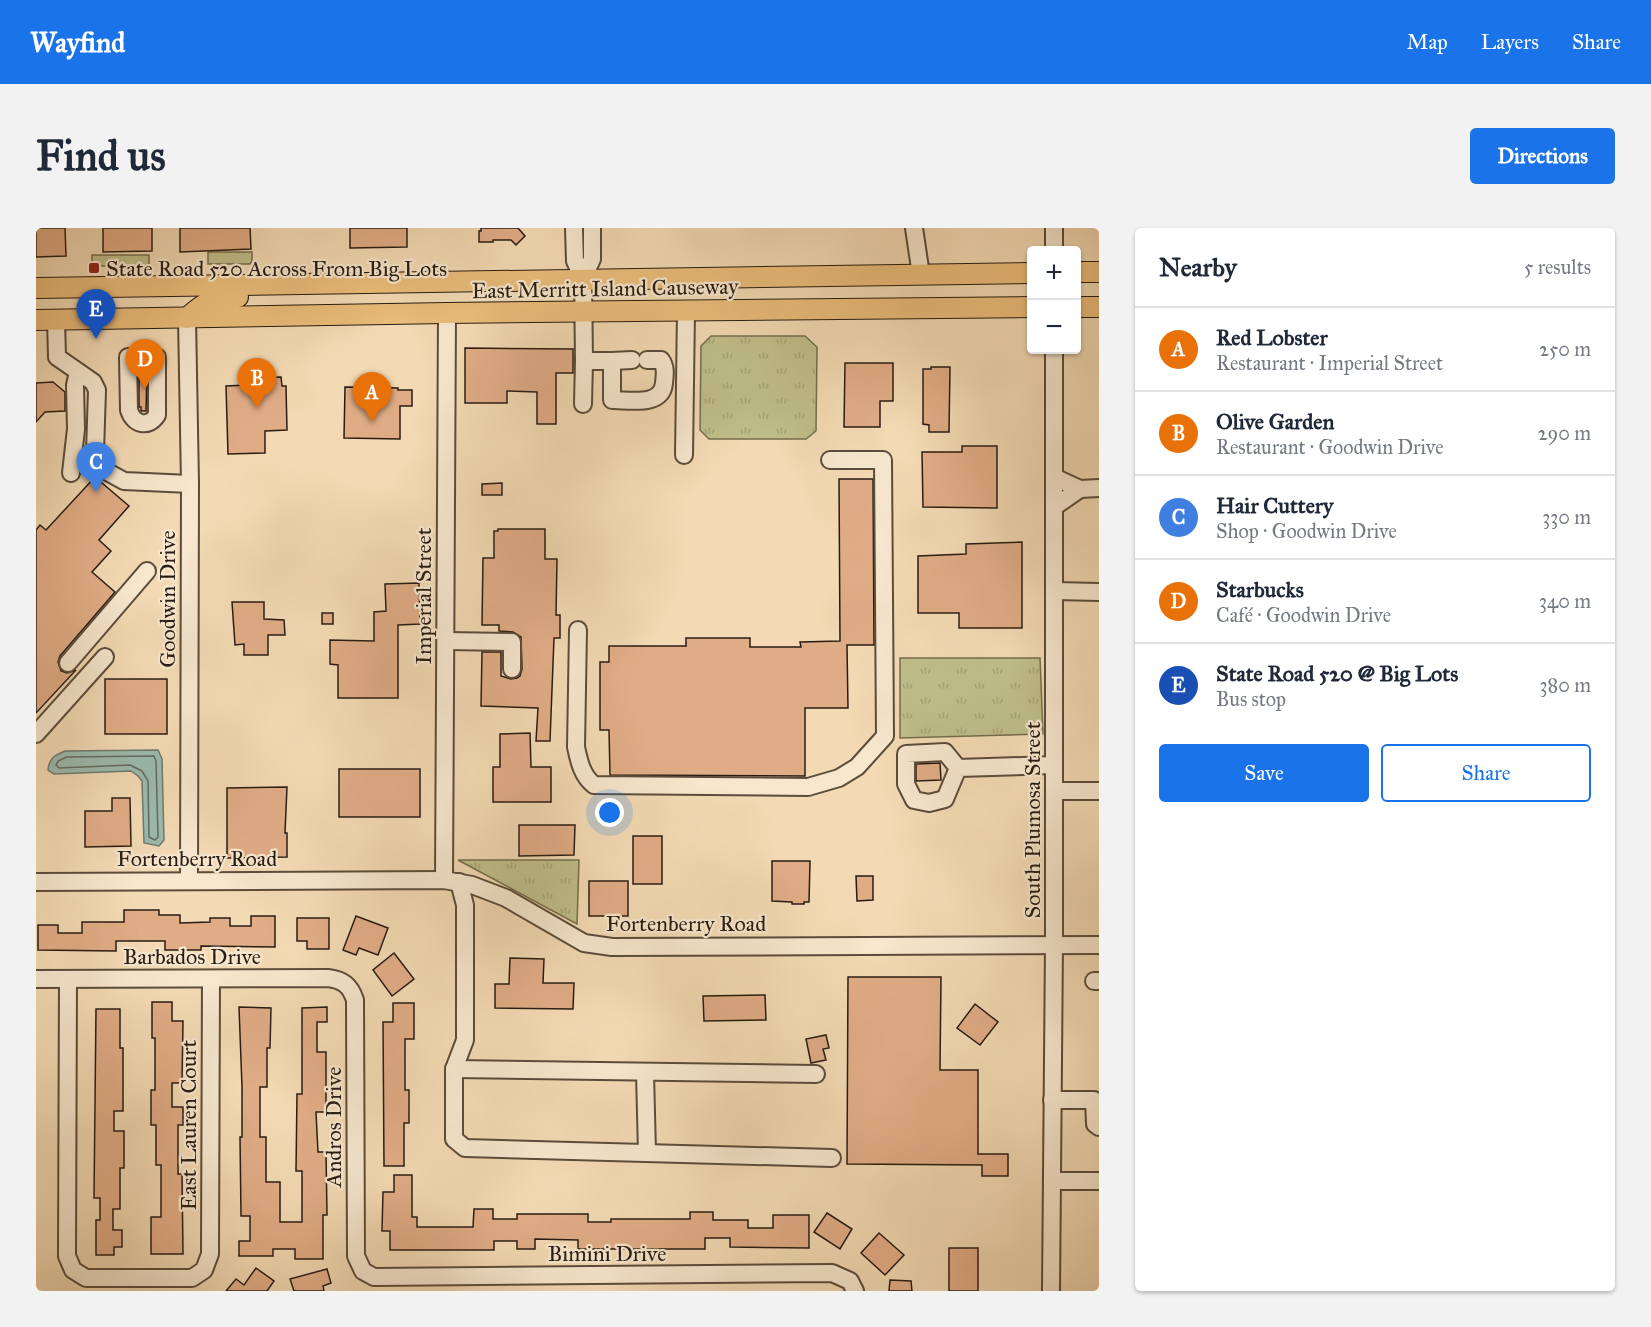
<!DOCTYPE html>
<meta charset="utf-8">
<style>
:root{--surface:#fff;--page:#f2f2f3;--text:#1f2937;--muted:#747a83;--line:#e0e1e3;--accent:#1a73e8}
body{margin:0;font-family:"IM FELL Great Primer",serif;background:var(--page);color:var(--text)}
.controls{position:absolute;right:18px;top:18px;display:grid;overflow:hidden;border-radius:6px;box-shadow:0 2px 4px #0004}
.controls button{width:54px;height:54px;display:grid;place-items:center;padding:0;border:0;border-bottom:2px solid var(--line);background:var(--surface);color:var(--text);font:30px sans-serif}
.you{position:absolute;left:574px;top:585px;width:21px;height:21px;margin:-15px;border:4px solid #fff;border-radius:50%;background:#1a73e8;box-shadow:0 0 0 9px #1a73e833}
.badge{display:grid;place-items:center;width:39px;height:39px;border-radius:50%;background:var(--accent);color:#fff;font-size:20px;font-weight:700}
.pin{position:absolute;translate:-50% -50px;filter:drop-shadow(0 2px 3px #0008)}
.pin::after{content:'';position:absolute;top:32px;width:21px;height:18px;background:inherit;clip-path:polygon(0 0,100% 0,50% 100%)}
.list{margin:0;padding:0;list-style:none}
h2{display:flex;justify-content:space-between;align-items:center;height:78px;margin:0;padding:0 24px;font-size:26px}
h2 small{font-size:20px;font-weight:400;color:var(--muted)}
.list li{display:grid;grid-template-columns:39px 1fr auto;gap:18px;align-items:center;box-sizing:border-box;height:84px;padding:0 24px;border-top:2px solid var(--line)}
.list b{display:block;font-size:22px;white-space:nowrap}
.list p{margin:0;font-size:20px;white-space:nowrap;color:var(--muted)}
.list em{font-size:20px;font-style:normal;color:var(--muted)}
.actions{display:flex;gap:12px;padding:18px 24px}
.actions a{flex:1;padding:14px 0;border:2px solid var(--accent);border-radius:6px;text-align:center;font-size:21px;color:var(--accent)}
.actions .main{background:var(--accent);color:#fff}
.map{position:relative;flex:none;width:1063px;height:1063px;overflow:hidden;border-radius:6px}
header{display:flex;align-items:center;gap:36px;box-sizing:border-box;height:84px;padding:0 30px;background:var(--accent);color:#fff}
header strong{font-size:28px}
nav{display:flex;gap:33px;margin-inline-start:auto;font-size:21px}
.intro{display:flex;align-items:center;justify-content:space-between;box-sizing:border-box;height:144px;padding:0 36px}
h1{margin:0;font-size:42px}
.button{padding:15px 27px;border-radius:6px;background:var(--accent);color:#fff;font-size:21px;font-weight:700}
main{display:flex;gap:36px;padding:0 36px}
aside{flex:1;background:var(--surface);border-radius:6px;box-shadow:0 2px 4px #0004}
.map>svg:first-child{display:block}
.grass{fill:url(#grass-tufts);stroke:#746d4e;stroke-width:1.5}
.water{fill:#9bbaae;stroke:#6d7b70;stroke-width:1.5}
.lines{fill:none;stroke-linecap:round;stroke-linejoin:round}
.shore{stroke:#626b60;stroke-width:1.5}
.building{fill:#e0ac86;stroke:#281c13;stroke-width:1.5}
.minor-casing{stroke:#5b4c3b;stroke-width:20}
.major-casing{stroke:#281c13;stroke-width:22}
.minor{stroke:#f7e7ce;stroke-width:16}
.major{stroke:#eabd7a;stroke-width:20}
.poi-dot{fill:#8f2418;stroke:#f7e7ce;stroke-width:2}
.labels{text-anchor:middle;stroke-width:4.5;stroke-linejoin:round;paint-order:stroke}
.poi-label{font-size:22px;fill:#281c13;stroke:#f7e7ce;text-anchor:start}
.street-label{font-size:22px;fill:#281c13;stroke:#f7e7ce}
</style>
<header>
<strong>Wayfind</strong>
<nav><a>Map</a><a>Layers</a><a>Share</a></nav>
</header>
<div class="intro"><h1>Find us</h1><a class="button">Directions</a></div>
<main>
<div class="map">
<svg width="1063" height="1063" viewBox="0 0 1063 1063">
<defs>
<pattern id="grass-tufts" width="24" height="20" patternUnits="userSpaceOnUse" patternTransform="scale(1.5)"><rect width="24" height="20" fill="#bfbe8a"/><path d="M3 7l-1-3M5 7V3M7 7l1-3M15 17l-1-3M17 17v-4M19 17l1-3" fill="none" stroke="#a4a376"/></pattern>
</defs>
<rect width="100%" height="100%" fill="#f3dab4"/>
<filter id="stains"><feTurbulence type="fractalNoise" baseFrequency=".00333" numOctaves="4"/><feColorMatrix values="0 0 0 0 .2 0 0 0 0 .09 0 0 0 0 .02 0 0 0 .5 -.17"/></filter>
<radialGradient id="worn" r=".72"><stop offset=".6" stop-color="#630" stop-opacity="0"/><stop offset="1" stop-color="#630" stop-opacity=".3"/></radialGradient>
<g class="grass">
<polygon points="172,24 216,24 216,33 214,36 172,36"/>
<rect x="56" y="27" width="57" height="11"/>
<polygon points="675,108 769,108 781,119 780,203 770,211 673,211 664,202 665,118"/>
<polygon points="864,430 1004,430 1007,506 864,510"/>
<polygon points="422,632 543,632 541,696"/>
</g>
<path class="water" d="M122,522L126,531L128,612L123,618L108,615L106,553L102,548L95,543L18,546L12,542C13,530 19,527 29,523Z"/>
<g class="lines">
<polygon class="shore" points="118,528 120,533 122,609 119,612 113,609 112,553 106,543 94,537 23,540 20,537 22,533 31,529"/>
</g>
<g class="building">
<polygon points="0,0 29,0 30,28 0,29"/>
<polygon points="67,0 116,0 116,23 67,24"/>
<polygon points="144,0 214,0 215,21 144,24"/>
<polygon points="314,0 371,0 371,19 314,20"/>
<polygon points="445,0 482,0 489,8 480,17 475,12 457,12 457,14 443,14 443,3 445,3"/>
<polygon points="429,120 537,121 537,145 520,145 520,196 501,196 501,164 471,163 471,175 429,175"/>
<polygon points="809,135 857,135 857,173 844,173 844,199 808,199"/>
<polygon points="895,139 914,139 913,204 893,204 893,197 887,196 887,141 895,141"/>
<polygon points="103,143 111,143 110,183 105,183 105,179 103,179"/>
<polygon points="245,149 246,158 250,158 251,202 229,203 229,225 192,226 190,158 211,157 211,150"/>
<polygon points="17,154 29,164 29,183 9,184 0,194 0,155"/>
<polygon points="309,159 362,160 362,162 376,162 376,178 364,178 364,211 308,210"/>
<polygon points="926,218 961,218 961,280 887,279 886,224 926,224"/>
<polygon points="59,249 93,278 63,312 75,323 56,344 79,364 24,428 22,434 25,443 31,445 40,442 0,485 0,302 4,297 10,302"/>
<polygon points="803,251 837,251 838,417 811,417 812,480 769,480 769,548 574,547 573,502 564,502 564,434 573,434 573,418 650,418 650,410 714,410 714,419 765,419 764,414 804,413"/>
<polygon points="466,255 466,267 446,267 446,256"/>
<polygon points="462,301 509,301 509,331 521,331 520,387 524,387 524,410 518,410 514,513 500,513 502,480 445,478 446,424 465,424 465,448 475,451 481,450 484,448 486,441 485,409 477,404 463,403 463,397 446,397 447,330 458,330 458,303 462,303"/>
<polygon points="986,314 986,400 923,400 923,385 882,385 882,328 930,326 930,316"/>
<polygon points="383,355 384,396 362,397 362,470 302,470 302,437 294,436 294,412 338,413 338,384 350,383 349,356"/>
<polygon points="196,374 228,374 228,391 248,392 249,407 232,407 232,427 208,427 208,416 199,417"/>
<rect x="286" y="385" width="11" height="11"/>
<rect x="69" y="451" width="62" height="55"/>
<polygon points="494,505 495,539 515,539 515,574 457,574 457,539 464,539 464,506"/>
<polygon points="904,535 905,552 880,553 880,536"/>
<rect x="303" y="541" width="81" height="48"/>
<polygon points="251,559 249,605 251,605 251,629 191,630 191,560"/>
<polygon points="76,570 94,570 95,618 49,619 49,583 76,583"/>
<polygon points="483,597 539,597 538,627 483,628"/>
<rect x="597" y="608" width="29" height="48"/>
<polygon points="736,633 774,633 773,674 768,674 768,676 756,676 756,674 736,673"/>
<polygon points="820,648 837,648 837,672 821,673"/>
<rect x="553" y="653" width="39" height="35"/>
<polygon points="88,682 123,682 123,687 144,687 144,695 174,694 174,690 194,690 194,698 215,698 215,688 239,688 239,719 165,718 165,722 129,722 129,713 80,713 80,723 2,722 2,697 22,697 22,705 46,705 46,694 88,694"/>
<polygon points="320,688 352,700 342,727 323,720 320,727 307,722"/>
<polygon points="261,690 293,690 293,721 271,721 271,713 261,713"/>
<polygon points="358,725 378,751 356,768 337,742"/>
<polygon points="474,730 508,731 507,755 538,755 537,781 459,780 459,756 473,756"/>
<polygon points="812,749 905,749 904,842 942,842 942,926 972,926 972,948 946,948 946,937 811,936"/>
<polygon points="729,767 730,792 668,793 667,768"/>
<polygon points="116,774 136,774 136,793 147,793 146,855 136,855 136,879 147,879 147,897 142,897 142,946 146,946 147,1026 115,1026 115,989 125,989 125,937 120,937 120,897 115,897 115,862 119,862 119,810 116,810"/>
<polygon points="357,775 378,775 378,811 369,811 369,862 373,862 373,895 368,895 368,938 348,938 347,794 357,794"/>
<polygon points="939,776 962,794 944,817 921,800"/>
<polygon points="203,779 235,780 234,820 231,820 231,859 224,859 224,909 230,909 230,954 244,954 244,994 266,994 266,943 260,943 261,866 266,866 266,780 291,779 291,794 281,794 281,824 290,824 290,884 280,884 282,924 290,924 291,987 287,987 287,1031 259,1031 259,1021 237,1021 237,1028 203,1028 203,1013 214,1013 214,988 205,988 204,909 206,909 206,859"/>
<polygon points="60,781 84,781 84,820 87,820 87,883 78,883 78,903 88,903 88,940 84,940 84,981 77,981 77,1002 86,1002 86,1019 78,1019 78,1027 60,1027 60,992 64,992 64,970 58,970"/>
<polygon points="790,807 793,820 787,821 790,832 775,835 770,811"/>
<polygon points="358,947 376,947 376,989 381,989 381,999 437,999 438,981 457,981 457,991 481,991 481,986 552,986 552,994 575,994 575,991 654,991 654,984 677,984 677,992 712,992 712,1000 737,1000 737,987 773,987 773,1020 694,1019 694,1010 669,1010 669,1021 542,1021 542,1012 499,1011 499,1021 481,1021 481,1013 458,1013 458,1022 354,1022 354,1003 346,1003 347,964 358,964"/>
<polygon points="791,985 816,1001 804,1021 778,1004"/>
<polygon points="843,1005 868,1027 849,1047 825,1025"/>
<rect x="913" y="1020" width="29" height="43"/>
<polygon points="220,1040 238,1053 231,1063 190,1063 200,1051 208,1057"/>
<polygon points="291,1041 295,1055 287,1058 288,1063 258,1063 254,1051"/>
<polygon points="854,1052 875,1053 876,1063 853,1063"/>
</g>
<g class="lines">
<defs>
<g id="minor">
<polyline points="538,0 539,33 547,51"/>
<path d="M556,0V31L547,51L548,133H576V172C594,172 626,179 628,155C629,146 630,139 625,132H611"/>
<polyline points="878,0 885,47"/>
<polyline points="1018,0 1018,22"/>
<polyline points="151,90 154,256 153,652"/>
<polyline points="20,92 21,129 57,154 61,162 59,224 57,236"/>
<path d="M92,129L93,182C97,196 112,201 121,187V129"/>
<polyline points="576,133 596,132"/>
<polyline points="547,176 548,133"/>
<polyline points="648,227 650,83"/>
<polyline points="57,236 88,253 154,256"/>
<polyline points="35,245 40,201 39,157 42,144"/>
<polyline points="1018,249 1044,261 1018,279"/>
<polyline points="1044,261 1063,260"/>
<polyline points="1019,363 1063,364"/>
<path d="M542,402L540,519C543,533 546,548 558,557L772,559L803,550L821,539L849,508L847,232H794"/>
<polyline points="410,413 476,414 476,441"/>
<polyline points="32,435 111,343"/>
<polyline points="0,506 69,429"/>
<polyline points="922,540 909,571 893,575 878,572 870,556 870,526 909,524 922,540 1018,537"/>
<polyline points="1018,563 1063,563"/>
<polyline points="408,652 411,85"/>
<polyline points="0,654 408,652 436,657 470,670 548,715 576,719 1063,717"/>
<polyline points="423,654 429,677 429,812 418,841 418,911 429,920 796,930"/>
<path d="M0,751L292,750C307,752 314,757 319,772L320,1028L327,1043L338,1049L796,1045L814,1053L819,1063"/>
<polyline points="32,751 31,1028 37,1042 50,1050 156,1050 168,1042 174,1026 175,751"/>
<polyline points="1058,753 1063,753"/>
<polyline points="418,841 780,846"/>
<polyline points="609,845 611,925"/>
<polyline points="1016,872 1058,872 1059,896 1063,899"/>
<polyline points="1016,953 1063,953"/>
<polyline points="1015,1063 1018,716 1018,122"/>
</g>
<g id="major">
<polyline points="1040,44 1063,44"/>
<polyline points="0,60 996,45"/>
<polyline points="1040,79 1063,79"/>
<path d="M151,90C170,72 176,71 202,69"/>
<polyline points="0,92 411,85 996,79"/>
</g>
</defs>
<use href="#minor" class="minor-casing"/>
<use href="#major" class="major-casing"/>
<use href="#minor" class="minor"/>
<use href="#major" class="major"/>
</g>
<rect class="poi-dot" x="52" y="34" width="12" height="12" rx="3"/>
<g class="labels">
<g class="poi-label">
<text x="70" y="48">State Road 520 Across From Big Lots</text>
</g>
<g class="street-label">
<text transform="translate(569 60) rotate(-1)" y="8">East Merritt Island Causeway</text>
<text transform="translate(387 368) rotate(-90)" y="8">Imperial Street</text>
<text transform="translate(131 371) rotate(-90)" y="8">Goodwin Drive</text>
<text transform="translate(996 592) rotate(-90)" y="8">South Plumosa Street</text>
<text x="161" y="638">Fortenberry Road</text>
<text x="650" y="703">Fortenberry Road</text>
<text x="156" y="736">Barbados Drive</text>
<text transform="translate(152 897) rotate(-90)" y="8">East Lauren Court</text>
<text transform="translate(297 899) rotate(-90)" y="8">Andros Drive</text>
<text x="571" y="1033">Bimini Drive</text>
</g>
</g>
<rect width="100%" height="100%" filter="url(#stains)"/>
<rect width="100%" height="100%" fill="url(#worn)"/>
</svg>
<div class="controls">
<button>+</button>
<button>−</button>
</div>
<div class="you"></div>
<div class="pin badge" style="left:336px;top:194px;background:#e8710a">A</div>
<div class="pin badge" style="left:221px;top:180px;background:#e8710a">B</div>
<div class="pin badge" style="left:60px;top:264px;background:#3f7fe0">C</div>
<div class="pin badge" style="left:109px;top:161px;background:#e8710a">D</div>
<div class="pin badge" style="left:60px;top:111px;background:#1a4fb4">E</div>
</div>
<aside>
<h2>Nearby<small>5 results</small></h2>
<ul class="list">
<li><span class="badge" style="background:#e8710a">A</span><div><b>Red Lobster</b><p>Restaurant · Imperial Street</p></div><em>250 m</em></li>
<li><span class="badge" style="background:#e8710a">B</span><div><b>Olive Garden</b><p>Restaurant · Goodwin Drive</p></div><em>290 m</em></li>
<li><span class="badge" style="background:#3f7fe0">C</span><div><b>Hair Cuttery</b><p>Shop · Goodwin Drive</p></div><em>330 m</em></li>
<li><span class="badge" style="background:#e8710a">D</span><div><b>Starbucks</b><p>Café · Goodwin Drive</p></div><em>340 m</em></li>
<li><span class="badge" style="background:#1a4fb4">E</span><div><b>State Road 520 @ Big Lots</b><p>Bus stop</p></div><em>380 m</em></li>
</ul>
<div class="actions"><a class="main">Save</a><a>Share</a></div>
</aside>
</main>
